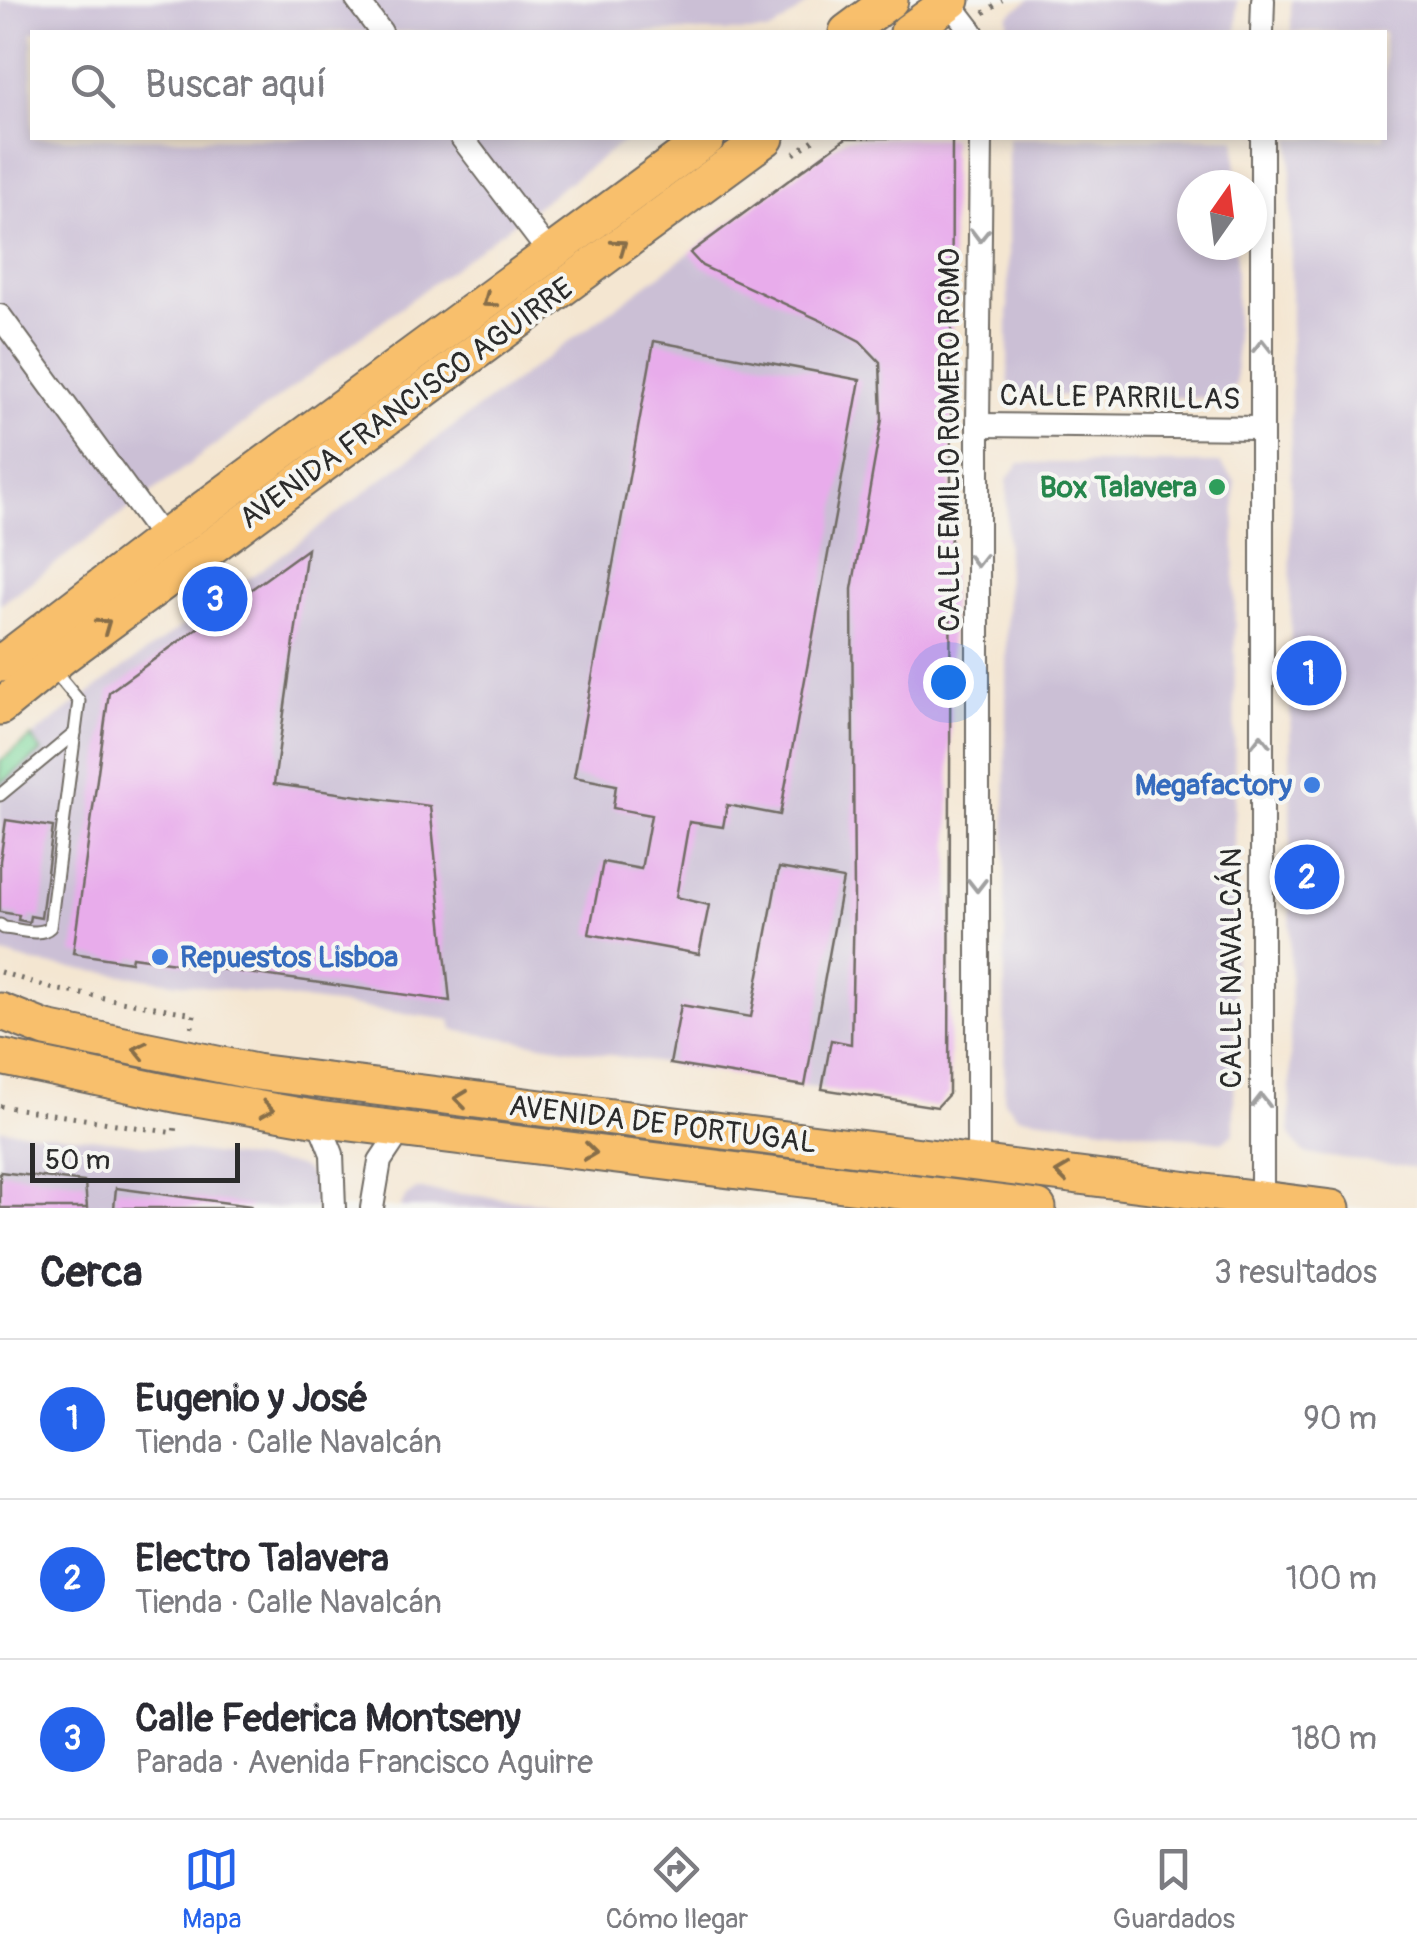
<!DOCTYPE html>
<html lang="es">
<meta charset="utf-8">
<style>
:root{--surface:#fff;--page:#f7f7f7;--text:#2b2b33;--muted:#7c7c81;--line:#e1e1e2;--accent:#2563eb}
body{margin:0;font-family:Pangolin,sans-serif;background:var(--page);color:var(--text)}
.compass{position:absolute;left:1177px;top:170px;width:90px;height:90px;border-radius:50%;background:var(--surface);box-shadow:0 5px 15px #0003;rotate:14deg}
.scale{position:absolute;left:30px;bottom:25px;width:210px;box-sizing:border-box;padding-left:10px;border:5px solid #2b2b2b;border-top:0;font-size:28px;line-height:35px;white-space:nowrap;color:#2b2b2b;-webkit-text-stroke:8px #f6f6f2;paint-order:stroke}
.you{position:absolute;left:948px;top:682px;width:35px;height:35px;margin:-25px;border:8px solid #fff;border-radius:50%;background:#1a73e8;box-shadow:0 0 0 15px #1a73e833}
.badge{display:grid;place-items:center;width:65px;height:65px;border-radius:50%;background:var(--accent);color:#fff;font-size:32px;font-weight:700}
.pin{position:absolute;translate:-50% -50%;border:5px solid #fff;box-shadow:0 2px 10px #0006}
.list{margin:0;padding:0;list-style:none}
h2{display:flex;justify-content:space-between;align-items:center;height:130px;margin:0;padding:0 40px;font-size:42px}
h2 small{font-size:32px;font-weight:400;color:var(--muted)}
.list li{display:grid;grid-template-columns:65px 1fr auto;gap:30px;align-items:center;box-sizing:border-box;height:160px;padding:0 40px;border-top:2px solid var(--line)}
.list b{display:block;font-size:38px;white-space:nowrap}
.list p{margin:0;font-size:32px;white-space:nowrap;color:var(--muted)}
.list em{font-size:32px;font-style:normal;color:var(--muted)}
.icon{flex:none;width:55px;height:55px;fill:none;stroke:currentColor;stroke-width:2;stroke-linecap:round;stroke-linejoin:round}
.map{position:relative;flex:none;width:1417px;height:1208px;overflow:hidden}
.search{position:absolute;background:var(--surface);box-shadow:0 5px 15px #0003;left:30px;right:30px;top:30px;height:110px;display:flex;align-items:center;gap:25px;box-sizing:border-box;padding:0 35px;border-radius:0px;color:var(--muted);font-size:38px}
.sheet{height:610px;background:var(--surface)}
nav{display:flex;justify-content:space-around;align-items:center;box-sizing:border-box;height:140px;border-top:2px solid var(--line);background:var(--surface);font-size:28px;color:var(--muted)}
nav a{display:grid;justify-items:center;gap:5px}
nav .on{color:var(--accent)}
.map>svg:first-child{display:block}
.industrial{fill:#cbbfd5}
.green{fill:#81d89d;stroke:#568264;stroke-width:2.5}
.building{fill:#e8aceb}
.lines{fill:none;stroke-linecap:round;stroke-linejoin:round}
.lane-casing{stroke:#716c65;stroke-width:15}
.street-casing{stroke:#716c65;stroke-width:26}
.primary-casing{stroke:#716c65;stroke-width:39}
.path{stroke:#716c65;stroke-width:5;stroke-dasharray:2.5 8;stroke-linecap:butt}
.lane{stroke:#fff;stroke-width:11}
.street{stroke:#fff;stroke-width:22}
.primary{stroke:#f8bf6c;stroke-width:35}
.oneway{stroke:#a0a0a0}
.oneway2{stroke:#876e48}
.leisure-dot{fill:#2e9e5b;stroke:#f6f6f2;stroke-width:4}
.shop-dot{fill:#3f7fe0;stroke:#f6f6f2;stroke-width:4}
.labels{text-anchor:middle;stroke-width:8;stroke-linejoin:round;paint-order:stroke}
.street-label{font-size:30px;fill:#2b2b2b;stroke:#f6f6f2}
.leisure-label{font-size:30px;font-weight:bold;fill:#27864d;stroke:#f6f6f2;text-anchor:end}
.shop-label{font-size:30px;font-weight:bold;fill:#366cbe;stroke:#f6f6f2;text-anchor:end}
</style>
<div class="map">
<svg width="1417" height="1208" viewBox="0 0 1417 1208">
<rect width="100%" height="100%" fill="#f6f6f2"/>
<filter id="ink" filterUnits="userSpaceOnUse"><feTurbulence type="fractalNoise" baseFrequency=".01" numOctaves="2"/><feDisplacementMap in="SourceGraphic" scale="20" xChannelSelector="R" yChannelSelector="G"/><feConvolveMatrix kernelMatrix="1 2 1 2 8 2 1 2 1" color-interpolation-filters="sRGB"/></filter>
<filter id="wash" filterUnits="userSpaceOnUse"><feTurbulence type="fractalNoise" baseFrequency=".0048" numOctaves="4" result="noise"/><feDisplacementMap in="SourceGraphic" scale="40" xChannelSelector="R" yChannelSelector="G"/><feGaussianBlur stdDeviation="2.25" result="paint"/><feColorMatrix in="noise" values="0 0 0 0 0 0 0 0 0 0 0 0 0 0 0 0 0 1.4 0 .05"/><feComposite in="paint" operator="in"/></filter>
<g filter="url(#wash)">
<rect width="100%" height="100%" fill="#f4e6d1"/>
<g class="industrial">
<polygon points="0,0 813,0 770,32 32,32 32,138 628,138 0,605"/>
<polygon points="1029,0 1237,0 1237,32 1008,32 1008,15"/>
<polygon points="1291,0 1417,0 1417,1168 1305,1154 1290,1135 1291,138 1384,138 1384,32 1291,32"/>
<polygon points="846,138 952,138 949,1094 937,1107 453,1030 451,1020 34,963 0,953 0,761 111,677 308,536 390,473"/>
<polygon points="1008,138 1236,138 1236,185 1192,185 1192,245 1236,245 1236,384 1222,398 1022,395 1008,382"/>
<polygon points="1020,463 1220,463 1235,481 1234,1133 1222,1142 1018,1116 1004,1101 1007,479"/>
<polygon points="0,1129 101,1139 295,1165 304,1169 313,1179 316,1187 315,1208 0,1208"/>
<polygon points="416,1190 423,1190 595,1208 400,1208 406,1196"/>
</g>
<polygon class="green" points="31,737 42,752 0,784 0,761"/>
<g id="blocks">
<g class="building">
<polygon points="846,138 952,138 949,1094 937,1107 822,1089 831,1040 851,1044 854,899 852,589 882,419 880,362 860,341 820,320 702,266 690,253"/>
<polygon points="654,341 860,380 780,815 727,805 723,827 689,822 676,897 709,905 699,954 589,934 603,862 641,869 651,815 613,808 616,785 574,777"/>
<polygon points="307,549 274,784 430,806 450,1001 132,957 131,962 73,953 109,692"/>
<polygon points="6,820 53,827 41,918 30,916 29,922 18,920 19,915 0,912 0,861"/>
<polygon points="779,868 843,879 805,1086 670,1064 681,1005 751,1017"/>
<polygon points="0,1172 85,1182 87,1208 0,1208"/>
<polygon points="116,1188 251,1206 250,1208 114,1208"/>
</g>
</g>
</g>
<g filter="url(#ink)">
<use href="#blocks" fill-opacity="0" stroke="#716c65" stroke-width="2.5"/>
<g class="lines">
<defs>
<g id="lane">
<polyline points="0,795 75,733"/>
<path d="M0,925L4,928C19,929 40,937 50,927L79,701L54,671"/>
</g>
<g id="street">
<polyline points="357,0 381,32"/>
<polyline points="949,2 972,32"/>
<polyline points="1262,32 1263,0"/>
<polyline points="462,138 551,255"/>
<polyline points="0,316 163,539"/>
<polyline points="978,425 1261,428"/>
<polyline points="318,1119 332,1154 334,1208"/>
<polyline points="978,1163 978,425 981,138"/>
<polyline points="1262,1199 1262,138"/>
<polyline points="372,1208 380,1161 402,1128"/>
</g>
<g id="primary">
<polyline points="847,32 890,0"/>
<polyline points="908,32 952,0"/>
<polyline points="0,664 163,539 707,138"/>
<polyline points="0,707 63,656 766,138"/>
<polyline points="0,1011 46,1029 256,1072 1332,1208"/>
<polyline points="0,1057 179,1095 318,1119 1038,1208"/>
</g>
</defs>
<use href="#lane" class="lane-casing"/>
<use href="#street" class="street-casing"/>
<use href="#primary" class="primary-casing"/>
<g class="path">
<polyline points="984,13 1002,0"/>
<polyline points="794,154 816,138"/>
<polyline points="0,972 54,989 194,1014 192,1027"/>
<polyline points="0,1106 174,1133 175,1126"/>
</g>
<use href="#lane" class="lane"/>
<use href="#street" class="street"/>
<use href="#primary" class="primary"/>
</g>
<defs><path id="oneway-chevron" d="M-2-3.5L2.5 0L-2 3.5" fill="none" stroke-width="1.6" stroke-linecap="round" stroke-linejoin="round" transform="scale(2.5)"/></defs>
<g class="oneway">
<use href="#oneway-chevron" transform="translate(980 235) rotate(91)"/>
<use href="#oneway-chevron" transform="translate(1262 346) rotate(-90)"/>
<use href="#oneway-chevron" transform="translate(977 560) rotate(90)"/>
<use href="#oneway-chevron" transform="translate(1261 741) rotate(-90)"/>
<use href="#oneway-chevron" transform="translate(977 885) rotate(90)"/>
<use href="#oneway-chevron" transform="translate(1261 1101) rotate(-90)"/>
</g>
<g class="oneway2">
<use href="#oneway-chevron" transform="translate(620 246) rotate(-36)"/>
<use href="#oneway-chevron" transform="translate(489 301) rotate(144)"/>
<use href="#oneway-chevron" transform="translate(104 625) rotate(-36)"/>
<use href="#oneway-chevron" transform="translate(140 1050) rotate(-168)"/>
<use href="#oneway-chevron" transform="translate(461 1099) rotate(-173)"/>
<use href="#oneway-chevron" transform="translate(267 1110) rotate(9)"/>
<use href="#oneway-chevron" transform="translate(590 1152) rotate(7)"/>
<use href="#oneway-chevron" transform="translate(1062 1173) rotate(-173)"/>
</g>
</g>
<circle class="leisure-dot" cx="1217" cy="487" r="10"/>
<g class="shop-dot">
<circle cx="1312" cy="785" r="10"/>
<circle cx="160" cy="957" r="10"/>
</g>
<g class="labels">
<g class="street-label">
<text transform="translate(1120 397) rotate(1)" y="10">CALLE PARRILLAS</text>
<text transform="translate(406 403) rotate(-36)" y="10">AVENIDA FRANCISCO AGUIRRE</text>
<text transform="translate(949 440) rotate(-90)" y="10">CALLE EMILIO ROMERO ROMO</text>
<text transform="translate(1231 968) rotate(-90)" y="10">CALLE NAVALCÁN</text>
<text transform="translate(663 1124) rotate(7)" y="10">AVENIDA DE PORTUGAL</text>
</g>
<g class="leisure-label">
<text x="1197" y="497">Box Talavera</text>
</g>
<g class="shop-label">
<text x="1292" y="795">Megafactory</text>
<text x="180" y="967" text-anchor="start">Repuestos Lisboa</text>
</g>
</g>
</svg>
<svg class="compass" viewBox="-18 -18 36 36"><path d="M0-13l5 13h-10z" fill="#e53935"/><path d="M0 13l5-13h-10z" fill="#7c7c81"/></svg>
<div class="scale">50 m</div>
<div class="you"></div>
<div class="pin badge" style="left:1309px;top:673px">1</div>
<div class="pin badge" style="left:1307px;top:877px">2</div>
<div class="pin badge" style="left:215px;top:599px">3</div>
<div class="search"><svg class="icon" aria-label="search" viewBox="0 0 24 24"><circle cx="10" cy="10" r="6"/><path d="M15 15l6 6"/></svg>Buscar aquí</div>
</div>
<section class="sheet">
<h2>Cerca<small>3 resultados</small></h2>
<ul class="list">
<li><span class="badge">1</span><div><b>Eugenio y José</b><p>Tienda · Calle Navalcán</p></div><em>90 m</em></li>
<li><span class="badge">2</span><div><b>Electro Talavera</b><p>Tienda · Calle Navalcán</p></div><em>100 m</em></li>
<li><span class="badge">3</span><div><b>Calle Federica Montseny</b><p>Parada · Avenida Francisco Aguirre</p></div><em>180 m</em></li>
</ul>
</section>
<nav>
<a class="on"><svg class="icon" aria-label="map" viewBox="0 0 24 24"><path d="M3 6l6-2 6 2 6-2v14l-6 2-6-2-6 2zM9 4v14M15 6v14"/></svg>Mapa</a>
<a><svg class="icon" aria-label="directions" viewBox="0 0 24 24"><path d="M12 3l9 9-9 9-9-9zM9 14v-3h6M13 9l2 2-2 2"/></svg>Cómo llegar</a>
<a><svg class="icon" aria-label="saved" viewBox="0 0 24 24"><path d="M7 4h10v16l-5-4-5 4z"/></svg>Guardados</a>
</nav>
